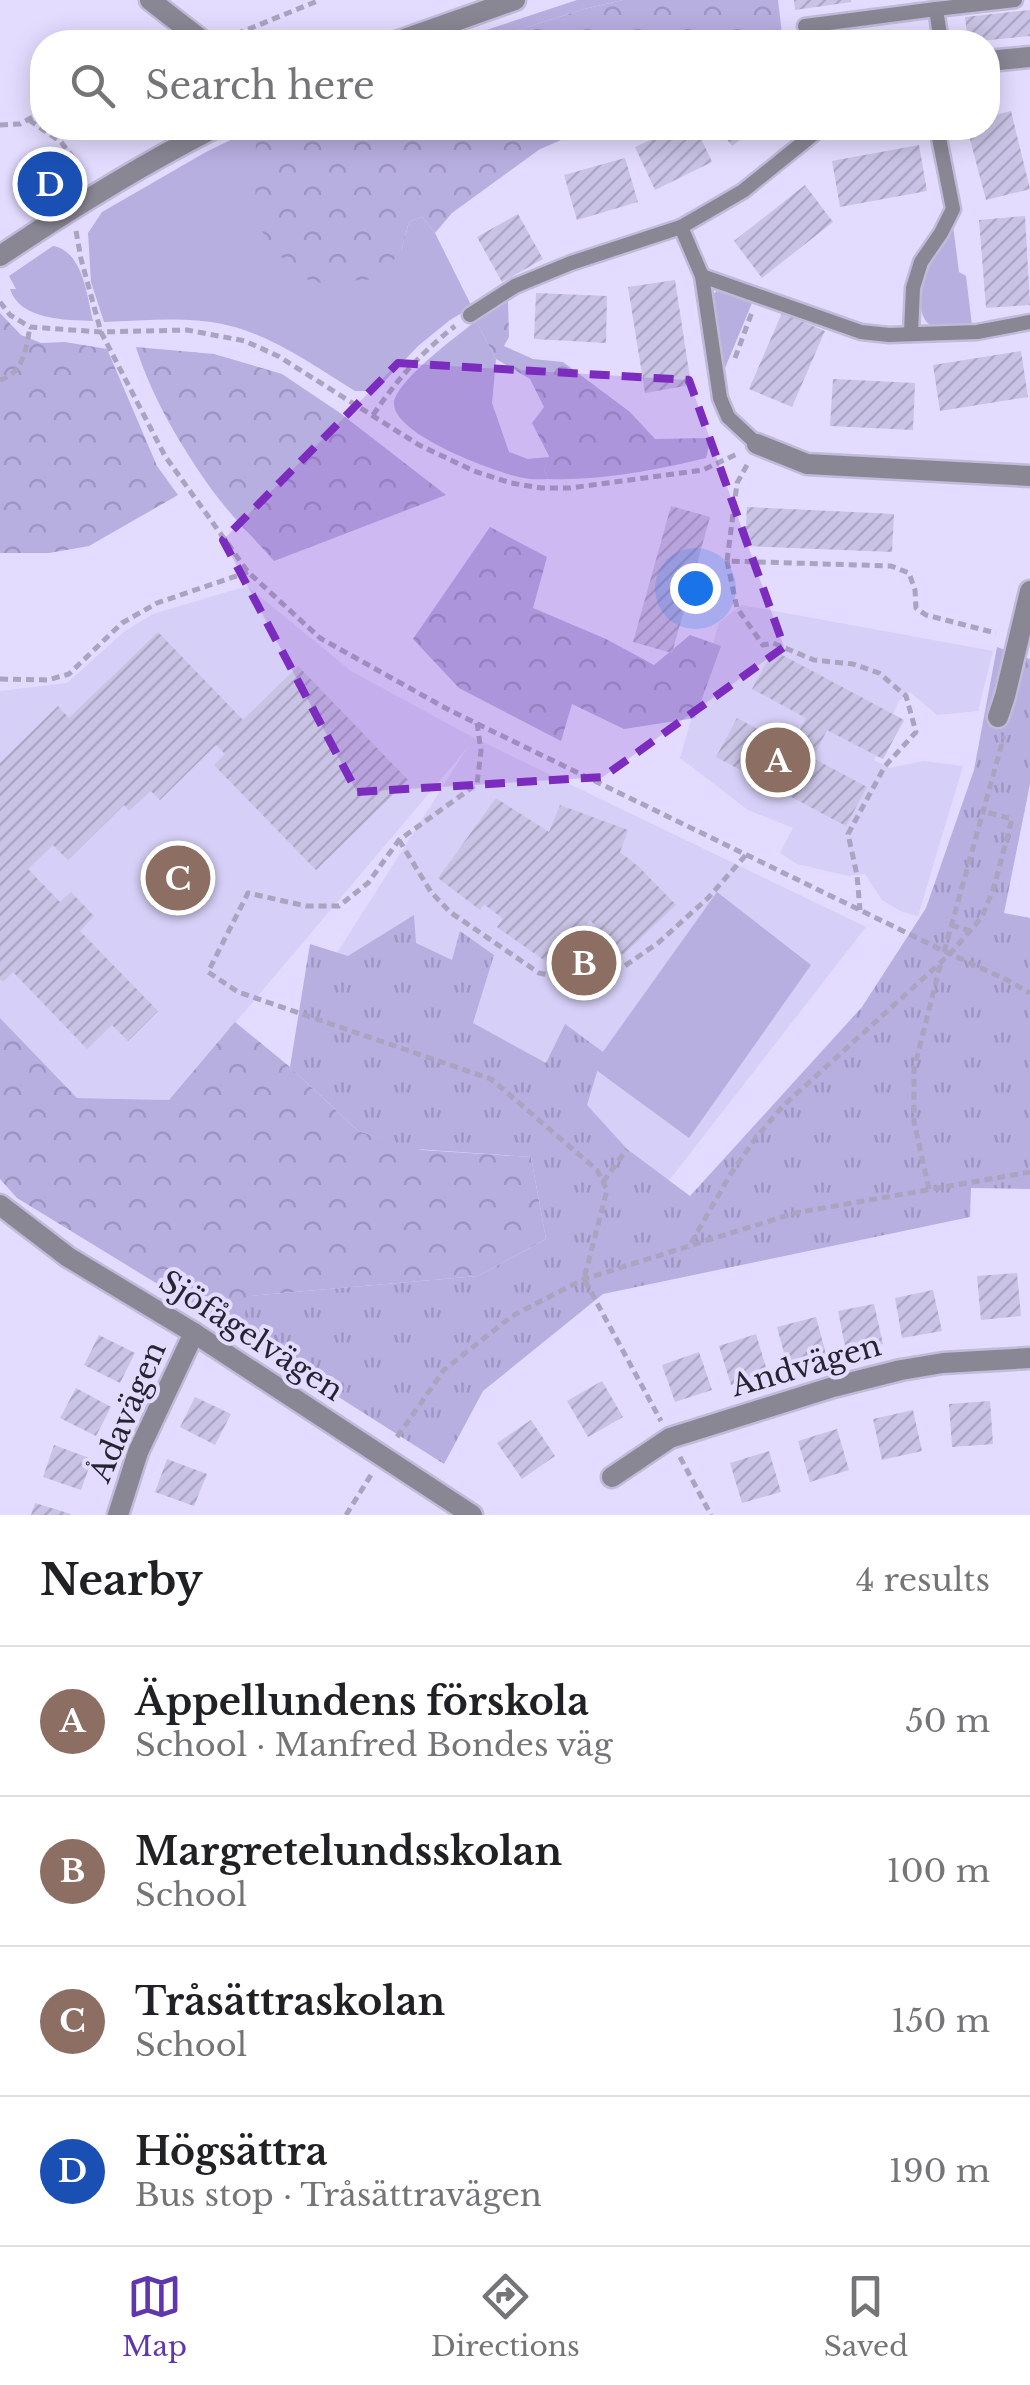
<!DOCTYPE html>
<meta charset="utf-8">
<style>
:root{--surface:#fff;--page:#f6f6f6;--text:#202124;--muted:#757577;--line:#e0e0e0;--accent:#6036ae}
body{margin:0;font-family:"Libre Baskerville",serif;background:var(--page);color:var(--text)}
.you{position:absolute;left:695px;top:588px;width:35px;height:35px;margin:-25px;border:8px solid #fff;border-radius:50%;background:#1a73e8;box-shadow:0 0 0 15px #1a73e833}
.badge{display:grid;place-items:center;width:65px;height:65px;border-radius:50%;background:var(--accent);color:#fff;font-size:32px;font-weight:700}
.pin{position:absolute;translate:-50% -50%;border:5px solid #fff;box-shadow:0 2px 10px #0006}
.list{margin:0;padding:0;list-style:none}
h2{display:flex;justify-content:space-between;align-items:center;height:130px;margin:0;padding:0 40px;font-size:42px}
h2 small{font-size:32px;font-weight:400;color:var(--muted)}
.list li{display:grid;grid-template-columns:65px 1fr auto;gap:30px;align-items:center;box-sizing:border-box;height:150px;padding:0 40px;border-top:2px solid var(--line)}
.list b{display:block;font-size:38px;white-space:nowrap}
.list p{margin:0;font-size:32px;white-space:nowrap;color:var(--muted)}
.list em{font-size:32px;font-style:normal;color:var(--muted)}
.icon{flex:none;width:55px;height:55px;fill:none;stroke:currentColor;stroke-width:2;stroke-linecap:round;stroke-linejoin:round}
.map{position:relative;flex:none;width:1030px;height:1515px;overflow:hidden}
.search{position:absolute;background:var(--surface);box-shadow:0 5px 25px #0003;left:30px;right:30px;top:30px;height:110px;display:flex;align-items:center;gap:25px;box-sizing:border-box;padding:0 35px;border-radius:40px;color:var(--muted);font-size:38px}
.sheet{height:730px;background:var(--surface)}
nav{display:flex;justify-content:space-around;align-items:center;box-sizing:border-box;height:140px;border-top:2px solid var(--line);background:var(--surface);font-size:28px;color:var(--muted)}
nav a{display:grid;justify-items:center;gap:5px}
nav .on{color:var(--accent)}
.map>svg:first-child{display:block}
.built{fill:#d6cff7}
.grass{fill:#b8afe1}
.forest{fill:url(#forest-crowns)}
.park{fill:url(#park-tufts)}
.building{fill:url(#building-hatch)}
.lines{fill:none;stroke-linecap:round;stroke-linejoin:round}
.lane-casing{stroke:#c1bbda;stroke-width:19}
.street-casing{stroke:#c1bbda;stroke-width:25}
.path{stroke:#aaa4c0;stroke-width:5;stroke-dasharray:8 5;stroke-linecap:butt}
.lane{stroke:#8a8795;stroke-width:14}
.street{stroke:#8a8795;stroke-width:20}
.marked{fill:#7b2cbf;fill-opacity:0.2;stroke:#7b2cbf;stroke-width:8;stroke-dasharray:20 12;stroke-linejoin:round}
.labels{text-anchor:middle;stroke-width:8;stroke-linejoin:round;paint-order:stroke}
.street-label{font-size:30px;fill:#272431;stroke:#e3dcff}
</style>
<div class="map">
<svg width="1030" height="1515" viewBox="0 0 1030 1515">
<defs>
<pattern id="forest-crowns" width="20" height="18" patternUnits="userSpaceOnUse" patternTransform="scale(2.5)"><rect width="20" height="18" fill="#b8afe1"/><path d="M2 6a3 3 0 1 1 6 0M12 15a3 3 0 1 1 6 0" fill="none" stroke="#9e96c2"/></pattern>
<pattern id="park-tufts" width="24" height="20" patternUnits="userSpaceOnUse" patternTransform="scale(2.5)"><rect width="24" height="20" fill="#b8afe1"/><path d="M3 7l-1-3M5 7V3M7 7l1-3M15 17l-1-3M17 17v-4M19 17l1-3" fill="none" stroke="#9e96c2"/></pattern>
<pattern id="building-hatch" width="6" height="6" patternUnits="userSpaceOnUse" patternTransform="scale(2.5)"><rect width="6" height="6" fill="#c9c3e5"/><path d="M-1 1l2-2M0 6l6-6M5 7l2-2" fill="none" stroke="#ada7c5"/></pattern>
</defs>
<rect width="100%" height="100%" fill="#e3dcff"/>
<g class="built">
<polygon points="247,586 351,671 474,738 866,927 661,1191 307,1000 468,747 170,1100 77,1098 0,1018 0,691 67,683 125,631 153,614"/>
<polygon points="741,605 993,651 978,711 937,715 910,692 899,701 893,714 904,720 883,759 876,756 874,760 890,768 923,761 963,766 918,916 900,911 882,900 865,874 849,876 797,864 780,853 793,828 748,810 680,758 719,623"/>
</g>
<g class="grass">
<polygon points="577,0 623,0 584,9 481,42 450,42"/>
<path d="M255,128H280L256,138L401,251L409,222L422,217L435,233L472,307L450,320L418,346L380,386L366,391H355C314,366 269,333 222,324C184,316 142,321 104,322L91,282L88,233L102,212L206,152Z"/>
<path d="M953,226L959,272L966,276L972,325C960,326 942,332 932,326C912,316 922,275 930,259C937,247 945,236 953,226Z"/>
<path d="M53,246C83,251 87,296 93,321C65,320 20,320 10,289H16L9,276Z"/>
<polygon points="718,290 750,300 752,303 725,368 722,364 711,301 713,294"/>
<path d="M476,321L496,359L492,403L509,452L528,459L549,457L544,470L548,479C540,479 532,480 524,478C497,473 393,435 394,403C396,381 458,335 476,321Z"/>
<polygon points="717,892 811,965 689,1138 592,1067"/>
</g>
<g class="forest">
<polygon points="623,0 778,0 783,42 481,42 584,9"/>
<polygon points="280,128 590,128 540,149 452,213 435,233 422,217 409,222 401,251 377,279 312,283 278,254 255,222 256,138"/>
<path d="M508,301L509,337L504,346L533,359L563,362L630,412L655,439L711,438L706,458C658,470 597,481 548,479L544,470L549,456L532,423L544,407L530,379L496,359L476,321Z"/>
<polygon points="0,313 21,335 41,343 65,342 107,349 157,466 178,495 89,546 49,553 0,553"/>
<path d="M136,347L214,354L282,374L340,413L446,495L274,561C254,538 230,515 212,490C182,448 151,396 136,347Z"/>
<polygon points="490,527 547,557 533,608 606,639 654,665 690,635 721,646 695,718 624,729 572,704 561,741 459,688 413,639"/>
<polygon points="0,1018 77,1098 169,1100 235,1022 290,1067 358,1131 422,1150 531,1157 546,1239 478,1276 249,1296 241,1335 17,1198 0,1179"/>
</g>
<polygon class="park" points="997,647 1030,659 1030,784 1004,913 1030,918 1030,1189 971,1188 970,1217 603,1294 483,1391 444,1464 241,1335 248,1296 478,1276 546,1239 531,1157 415,1149 358,1131 290,1067 310,944 348,956 414,915 416,943 452,960 460,931 494,955 473,1023 546,1063 565,1024 603,1052 587,1105 627,1149 690,1196 862,1007 926,908 974,770"/>
<g class="building">
<polygon points="794,0 851,0 851,2 795,10"/>
<polygon points="1030,10 1030,36 968,42 965,17"/>
<polygon points="893,30 894,42 802,42 802,40"/>
<polygon points="1011,111 1030,189 986,200 967,128 988,128 988,117"/>
<polygon points="677,128 696,128 712,162 655,190 635,147"/>
<polygon points="718,128 756,128 732,146"/>
<polygon points="919,145 927,191 840,207 832,161"/>
<polygon points="625,158 638,202 577,220 564,175"/>
<polygon points="805,185 833,222 762,278 734,241"/>
<polygon points="518,214 543,259 502,282 477,237"/>
<polygon points="1025,216 1030,305 986,308 979,220"/>
<polygon points="675,280 691,385 645,393 628,287"/>
<polygon points="536,293 607,296 606,343 534,339"/>
<polygon points="782,313 825,331 792,407 749,389"/>
<polygon points="1021,351 1028,397 940,411 933,365"/>
<polygon points="833,379 915,383 913,430 830,426"/>
<polygon points="671,506 710,517 672,653 633,642"/>
<polygon points="747,507 894,514 892,552 745,546"/>
<polygon points="158,632 243,720 298,666 408,780 316,870 214,765 225,754 216,745 160,800 151,791 129,811 124,805 68,860 53,845 28,869 60,902 71,892 94,916 80,931 158,1011 128,1041 112,1025 87,1049 13,972 3,982 0,979 0,763 58,706 69,718"/>
<polygon points="773,650 904,720 883,759 827,730 813,758 867,787 846,826 716,757 737,718 791,747 806,718 752,689"/>
<polygon points="496,798 549,832 560,805 628,830 620,852 639,867 676,905 623,955 590,920 555,968 497,927 503,919 484,904 480,910 438,878"/>
<polygon points="1017,1273 1021,1316 981,1320 977,1276"/>
<polygon points="933,1290 942,1331 902,1338 895,1298"/>
<polygon points="874,1304 883,1344 846,1351 838,1311"/>
<polygon points="816,1317 827,1358 788,1368 777,1327"/>
<polygon points="756,1334 768,1374 731,1385 719,1346"/>
<polygon points="99,1335 135,1353 120,1383 84,1365"/>
<polygon points="699,1352 712,1390 675,1402 662,1365"/>
<polygon points="602,1381 623,1417 588,1437 567,1401"/>
<polygon points="76,1388 111,1407 96,1436 60,1418"/>
<polygon points="195,1397 231,1414 215,1445 180,1427"/>
<polygon points="990,1401 993,1444 952,1447 949,1404"/>
<polygon points="913,1410 922,1451 882,1460 873,1419"/>
<polygon points="531,1420 555,1456 522,1479 497,1443"/>
<polygon points="837,1429 849,1470 810,1482 798,1441"/>
<polygon points="54,1445 92,1459 81,1490 43,1477"/>
<polygon points="769,1451 781,1492 742,1503 730,1463"/>
<polygon points="167,1459 207,1474 194,1506 155,1492"/>
<polygon points="35,1503 71,1514 71,1515 31,1515"/>
</g>
<g class="lines">
<defs>
<g id="lane">
<polyline points="936,9 1015,0"/>
<polyline points="805,26 936,9 941,42"/>
<polyline points="681,227 702,276 720,398 728,417 757,444"/>
<polyline points="702,276 861,332 889,335 977,332 1030,322"/>
<polyline points="470,315 515,286 571,263 681,227 743,191 821,128"/>
<polyline points="911,333 913,288 921,262 941,233 953,209 937,128"/>
</g>
<g id="street">
<polyline points="150,0 204,42"/>
<polyline points="396,42 515,0"/>
<polyline points="988,61 1030,57"/>
<path d="M0,256C70,209 139,166 214,128"/>
<polyline points="757,444 807,464 1030,476"/>
<polyline points="998,717 1005,696 1030,591"/>
<polyline points="0,1205 68,1257 194,1333 472,1515"/>
<polyline points="612,1477 670,1438 833,1387 901,1370 943,1363 1030,1358"/>
<polyline points="118,1515 138,1452 194,1333"/>
</g>
</defs>
<use href="#lane" class="lane-casing"/>
<use href="#street" class="street-casing"/>
<g class="path">
<polyline points="224,39 320,0"/>
<polyline points="29,120 61,142 79,165"/>
<polyline points="0,125 20,124 42,112"/>
<polyline points="76,231 81,259 101,332 165,456 248,572 320,638 449,710 944,951 1007,980 1030,993"/>
<polyline points="0,302 10,315 30,327 101,332 187,330 245,341 278,356 419,445 474,471 511,483 541,488 570,488 703,470 739,453"/>
<polyline points="735,358 752,312"/>
<path d="M0,380C24,373 26,348 30,327"/>
<path d="M373,415C399,377 419,355 455,326"/>
<polyline points="747,465 737,483 727,561 891,566 909,573 915,590 916,608 926,615 996,633"/>
<polyline points="727,561 737,608 763,645 773,643 814,660 853,664 879,673 906,696 916,732 885,766 848,834 857,875 860,910"/>
<polyline points="0,679 48,680 69,674 122,623 157,603 248,572"/>
<polyline points="477,723 481,751 477,784 399,840 368,883 339,906 306,906 248,893 208,972 238,992 491,1079 597,1170 607,1190 584,1279 661,1421"/>
<polyline points="399,840 431,892 450,912 539,973 579,981 623,967 658,943 708,898 746,855"/>
<polyline points="951,925 970,931"/>
<polyline points="944,952 1004,736"/>
<polyline points="603,1182 627,1149"/>
<polyline points="929,1189 914,1122 914,1069 941,962"/>
<polyline points="691,1243 730,1175 755,1139 783,1106 950,954 982,917 994,887 1012,819 982,811"/>
<polyline points="397,1437 444,1370 512,1316 584,1279 795,1213 1030,1172"/>
<polyline points="680,1457 711,1515"/>
<polyline points="346,1515 371,1475"/>
</g>
<use href="#lane" class="lane"/>
<use href="#street" class="street"/>
</g>
<path class="marked" d="M398,363L689,380L784,647L603,777L357,792L223,540Z"/>
<g class="labels">
<g class="street-label">
<text transform="translate(251 1336) rotate(33)" y="10">Sjöfågelvägen</text>
<text transform="translate(806 1366) rotate(-16)" y="10">Andvägen</text>
<text transform="translate(128 1412) rotate(-67)" y="10">Ådavägen</text>
</g>
</g>
</svg>
<div class="you"></div>
<div class="pin badge" style="left:778px;top:760px;background:#8d6e63">A</div>
<div class="pin badge" style="left:584px;top:963px;background:#8d6e63">B</div>
<div class="pin badge" style="left:178px;top:878px;background:#8d6e63">C</div>
<div class="pin badge" style="left:50px;top:184px;background:#1a4fb4">D</div>
<div class="search"><svg class="icon" aria-label="search" viewBox="0 0 24 24"><circle cx="10" cy="10" r="6"/><path d="M15 15l6 6"/></svg>Search here</div>
</div>
<section class="sheet">
<h2>Nearby<small>4 results</small></h2>
<ul class="list">
<li><span class="badge" style="background:#8d6e63">A</span><div><b>Äppellundens förskola</b><p>School · Manfred Bondes väg</p></div><em>50 m</em></li>
<li><span class="badge" style="background:#8d6e63">B</span><div><b>Margretelundsskolan</b><p>School</p></div><em>100 m</em></li>
<li><span class="badge" style="background:#8d6e63">C</span><div><b>Tråsättraskolan</b><p>School</p></div><em>150 m</em></li>
<li><span class="badge" style="background:#1a4fb4">D</span><div><b>Högsättra</b><p>Bus stop · Tråsättravägen</p></div><em>190 m</em></li>
</ul>
</section>
<nav>
<a class="on"><svg class="icon" aria-label="map" viewBox="0 0 24 24"><path d="M3 6l6-2 6 2 6-2v14l-6 2-6-2-6 2zM9 4v14M15 6v14"/></svg>Map</a>
<a><svg class="icon" aria-label="directions" viewBox="0 0 24 24"><path d="M12 3l9 9-9 9-9-9zM9 14v-3h6M13 9l2 2-2 2"/></svg>Directions</a>
<a><svg class="icon" aria-label="saved" viewBox="0 0 24 24"><path d="M7 4h10v16l-5-4-5 4z"/></svg>Saved</a>
</nav>
